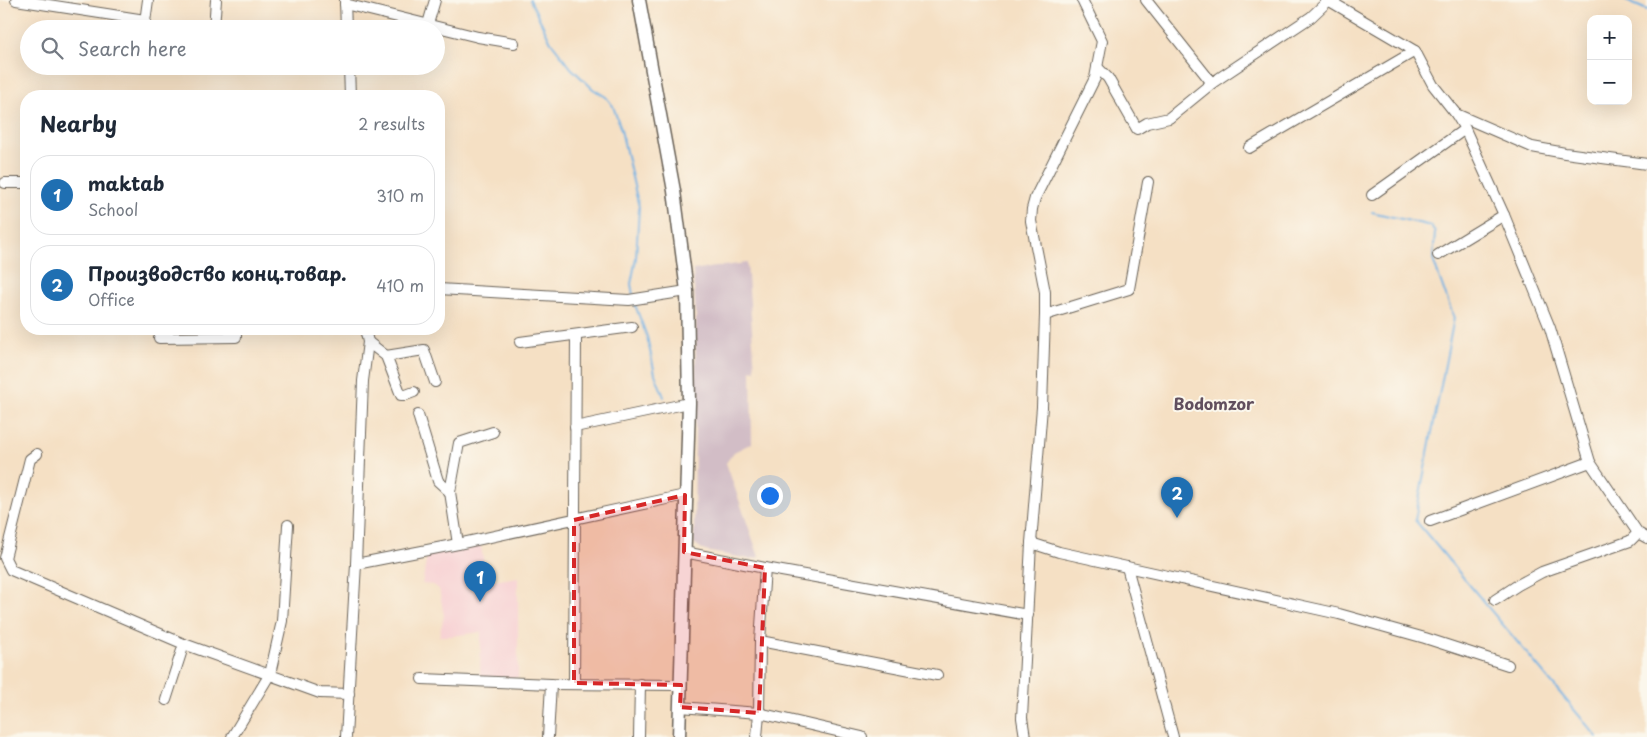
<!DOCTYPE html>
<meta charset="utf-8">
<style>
:root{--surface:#fff;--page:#f6f6f7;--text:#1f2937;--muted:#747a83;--line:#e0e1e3;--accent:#1f6fb2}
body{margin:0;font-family:"Playpen Sans",sans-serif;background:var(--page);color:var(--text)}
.controls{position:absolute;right:15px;top:15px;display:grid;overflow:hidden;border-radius:10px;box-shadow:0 5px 20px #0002}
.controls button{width:45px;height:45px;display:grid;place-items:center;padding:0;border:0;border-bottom:1px solid var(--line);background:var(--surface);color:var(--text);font:25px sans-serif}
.you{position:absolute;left:769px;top:495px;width:18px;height:18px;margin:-12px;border:4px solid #fff;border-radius:50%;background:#1a73e8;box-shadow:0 0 0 8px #1a73e833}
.badge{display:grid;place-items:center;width:32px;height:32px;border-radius:50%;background:var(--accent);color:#fff;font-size:16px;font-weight:700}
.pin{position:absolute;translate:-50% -41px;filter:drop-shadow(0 1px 2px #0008)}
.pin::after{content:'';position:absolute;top:26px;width:18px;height:15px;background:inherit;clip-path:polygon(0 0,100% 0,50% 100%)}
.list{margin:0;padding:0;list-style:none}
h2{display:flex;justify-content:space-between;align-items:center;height:65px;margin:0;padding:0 20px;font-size:21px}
h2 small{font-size:16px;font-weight:400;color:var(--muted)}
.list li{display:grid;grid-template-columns:32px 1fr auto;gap:15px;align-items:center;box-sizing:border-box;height:80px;margin:0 10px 10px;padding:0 10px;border:1px solid var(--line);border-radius:20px}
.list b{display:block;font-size:19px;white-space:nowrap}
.list p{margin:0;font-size:16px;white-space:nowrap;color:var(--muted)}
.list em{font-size:16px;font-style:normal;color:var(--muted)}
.icon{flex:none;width:28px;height:28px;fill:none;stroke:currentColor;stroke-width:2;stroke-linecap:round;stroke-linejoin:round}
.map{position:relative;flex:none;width:1647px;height:737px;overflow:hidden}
.search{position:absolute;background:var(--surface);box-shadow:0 5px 20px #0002;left:20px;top:20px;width:425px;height:55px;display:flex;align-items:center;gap:12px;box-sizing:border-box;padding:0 18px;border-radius:28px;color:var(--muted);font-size:19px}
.panel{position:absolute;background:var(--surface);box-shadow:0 5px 20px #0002;left:20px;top:90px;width:425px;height:245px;border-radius:20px}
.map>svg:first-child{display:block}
.built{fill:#f7cfd2}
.industrial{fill:#d2bdc6}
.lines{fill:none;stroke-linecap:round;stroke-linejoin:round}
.stream{stroke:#6fb0e3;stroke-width:2}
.minor-casing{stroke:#686157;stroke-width:12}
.major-casing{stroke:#686157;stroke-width:15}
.minor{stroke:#fff;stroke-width:10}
.major{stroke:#fff;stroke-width:12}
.marked{fill:#d62828;fill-opacity:0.2;stroke:#d62828;stroke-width:4;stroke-dasharray:10 6;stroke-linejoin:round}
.labels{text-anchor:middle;stroke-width:4;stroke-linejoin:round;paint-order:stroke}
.quarter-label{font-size:16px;font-weight:bold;fill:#614f5e;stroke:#fbf7ec}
</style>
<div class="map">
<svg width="1647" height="737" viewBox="0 0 1647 737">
<rect width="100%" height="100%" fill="#fbf7ec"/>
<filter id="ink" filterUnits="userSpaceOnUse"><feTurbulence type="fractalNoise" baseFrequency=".02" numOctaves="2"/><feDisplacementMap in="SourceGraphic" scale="10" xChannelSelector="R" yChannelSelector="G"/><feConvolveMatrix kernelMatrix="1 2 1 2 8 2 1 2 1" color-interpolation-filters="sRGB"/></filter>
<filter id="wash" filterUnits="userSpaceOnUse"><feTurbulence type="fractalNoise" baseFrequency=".0096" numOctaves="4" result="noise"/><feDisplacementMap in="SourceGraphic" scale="20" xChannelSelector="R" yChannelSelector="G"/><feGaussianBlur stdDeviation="1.12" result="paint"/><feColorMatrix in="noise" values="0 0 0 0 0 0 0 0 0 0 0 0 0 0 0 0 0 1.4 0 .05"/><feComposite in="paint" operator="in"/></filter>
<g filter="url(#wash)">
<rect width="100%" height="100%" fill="#f5e0c4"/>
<polygon class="built" points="480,543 488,582 518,577 518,678 480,678 481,632 452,636 439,636 444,616 439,589 433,585 422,584 427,557 431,552"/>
<polygon class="industrial" points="747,263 755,370 751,370 752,443 734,452 726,463 759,557 750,559 705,551 694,543 696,318 693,270"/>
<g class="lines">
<g class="stream">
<polyline points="530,0 551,42 571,68 593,89 606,97 613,106 621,130 639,207 636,258 631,284 633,295"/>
<polyline points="1624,0 1647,10"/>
<polyline points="1372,212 1431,226 1435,232 1433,260 1454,318 1415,520 1597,737"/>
<polyline points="634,302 647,337 655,374 664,397"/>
</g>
</g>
</g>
<g filter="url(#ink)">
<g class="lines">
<defs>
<g id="minor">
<polyline points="16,0 145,20"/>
<polyline points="345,0 346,29"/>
<polyline points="1146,0 1212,83"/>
<polyline points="1328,0 1415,51 1433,85 1456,114 1465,129 1504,215 1550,328 1590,462 1638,533 1647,538"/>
<polyline points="345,4 478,37 514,43"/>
<polyline points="428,24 435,0"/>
<polyline points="144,29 148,0"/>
<polyline points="214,29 216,0"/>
<polyline points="349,66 350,96"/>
<polyline points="1097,67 1108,78 1137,129 1147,123 1169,118 1212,83 1311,17 1329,0"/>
<polyline points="1456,114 1532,147 1565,153 1647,164"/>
<polyline points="1249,148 1415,51"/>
<polyline points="5,183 26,183"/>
<polyline points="1372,195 1465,129"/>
<polyline points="1438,255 1504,215"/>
<polyline points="439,289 629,300 687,291"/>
<polyline points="1045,315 1129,289 1148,182"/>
<polyline points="159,338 236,337 236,329"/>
<polyline points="368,342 386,356 401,395 406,395 414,392"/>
<polyline points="520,342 632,327"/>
<polyline points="386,356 424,350 435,382"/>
<polyline points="418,415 438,481 450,492"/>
<polyline points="575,427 689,403"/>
<polyline points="37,454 30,459 5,558 11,570 184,644 320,693 349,694"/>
<polyline points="1430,521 1590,462"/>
<polyline points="1031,543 1059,552 1339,614 1425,638 1508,665"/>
<polyline points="458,544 450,492 459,443 493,432"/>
<polyline points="684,552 765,568 1028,615"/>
<polyline points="356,564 458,544 685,495"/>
<polyline points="1127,567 1173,737"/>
<polyline points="1495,600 1518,585 1542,572 1630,541 1638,533"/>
<polyline points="760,641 937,675"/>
<polyline points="422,679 551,684 681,685"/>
<polyline points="574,683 576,336"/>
<polyline points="166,700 184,644"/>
<polyline points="680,707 759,713 862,737"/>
<polyline points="232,737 270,674 282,621 288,525"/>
<polyline points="346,737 356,564 363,381 368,342 365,329"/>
<polyline points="548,737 551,684"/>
<polyline points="639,737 640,684"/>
<polyline points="757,737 759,713 760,641 765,568"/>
<polyline points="1025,737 1022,718 1031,543 1042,407 1045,315 1045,292 1031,221 1032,209 1035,198 1095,78 1102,41 1082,0"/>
</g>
<polyline id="major" points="639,0 674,191 687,291 689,403 679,737"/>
</defs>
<use href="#minor" class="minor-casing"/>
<use href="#major" class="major-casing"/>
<use href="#minor" class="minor"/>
<use href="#major" class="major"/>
</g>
</g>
<path class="marked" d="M685,495L684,552L765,568L759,713L680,707L681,685L574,683V520Z"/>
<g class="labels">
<g class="quarter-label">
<text x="1214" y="410">Bodomzor</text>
</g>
</g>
</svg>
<div class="controls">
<button>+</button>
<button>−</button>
</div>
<div class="you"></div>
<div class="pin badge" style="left:480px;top:602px">1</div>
<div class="pin badge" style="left:1177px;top:518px">2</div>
<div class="search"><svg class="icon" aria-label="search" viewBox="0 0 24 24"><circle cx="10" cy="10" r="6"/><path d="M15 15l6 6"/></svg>Search here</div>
<section class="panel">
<h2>Nearby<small>2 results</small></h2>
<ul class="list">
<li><span class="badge">1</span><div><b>maktab</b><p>School</p></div><em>310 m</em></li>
<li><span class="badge">2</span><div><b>Производство конц.товар.</b><p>Office</p></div><em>410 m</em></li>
</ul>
</section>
</div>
